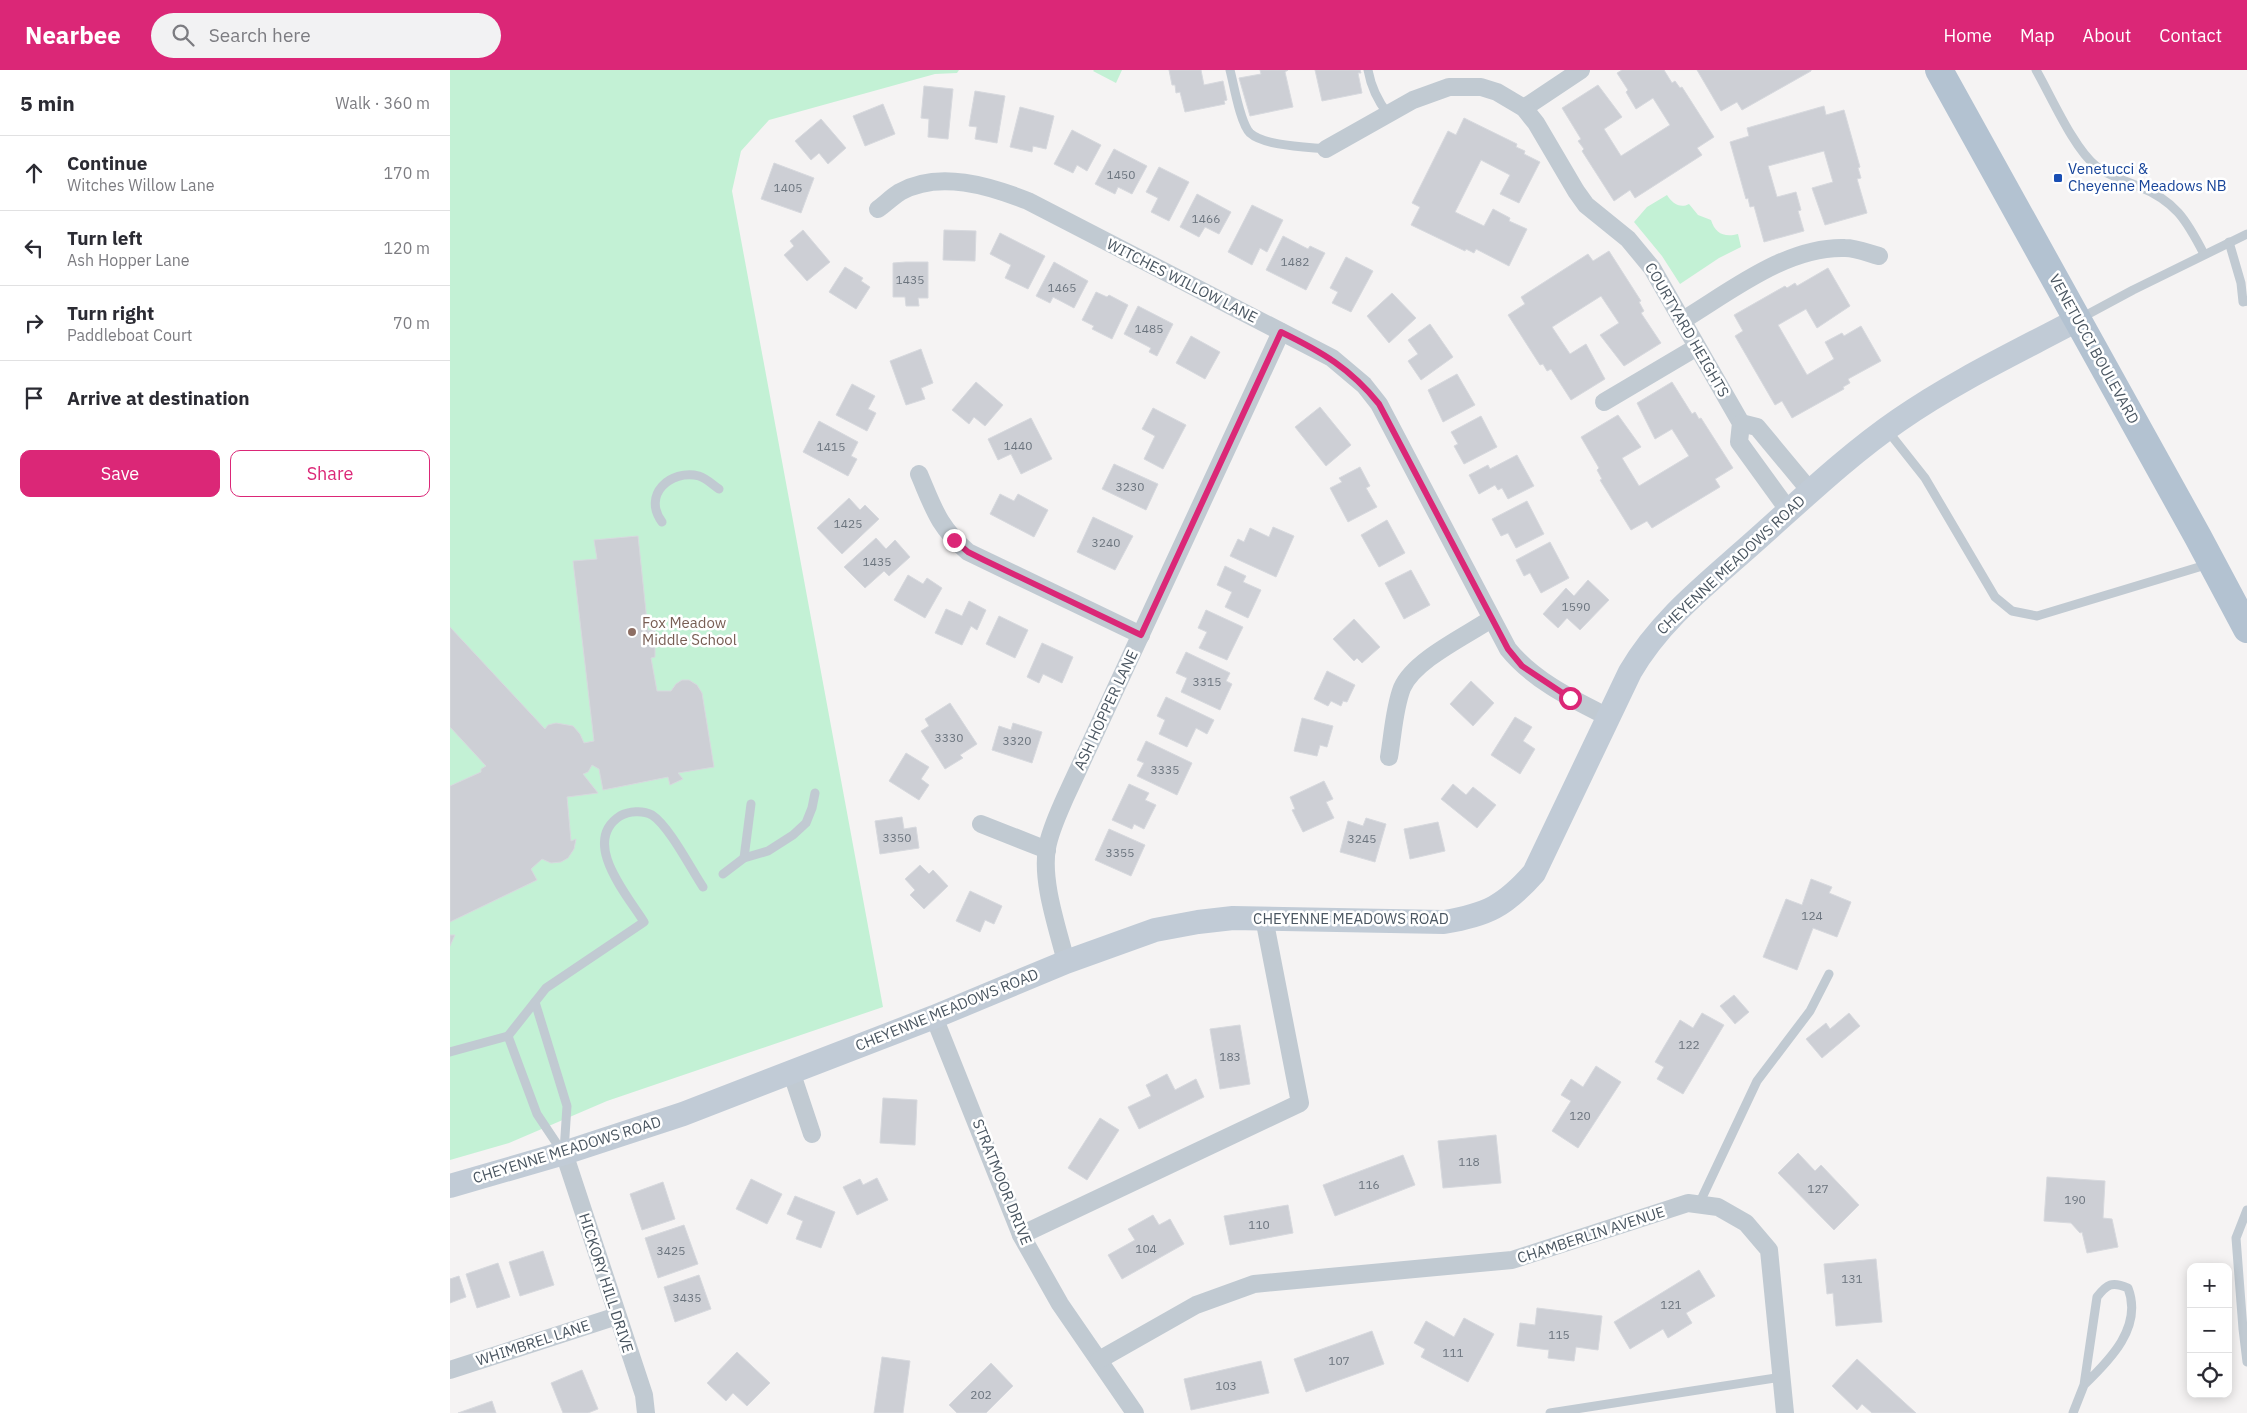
<!DOCTYPE html>
<meta charset="utf-8">
<style>
:root{--surface:#fff;--page:#f2f2f3;--text:#2b2b33;--muted:#7c7c81;--line:#e1e1e2;--accent:#db2777}
body{margin:0;font-family:"IBM Plex Sans",sans-serif;background:var(--page);color:var(--text)}
.controls{position:absolute;right:15px;bottom:15px;display:grid;overflow:hidden;border-radius:10px;box-shadow:0 2px 12px #0003}
.controls button{width:45px;height:45px;display:grid;place-items:center;padding:0;border:0;border-bottom:1px solid var(--line);background:var(--surface);color:var(--text);font:25px sans-serif}
.stop{position:absolute;width:15px;height:15px;margin:-11px;border:4px solid #db2777;border-radius:50%;background:#fff}
.stop.end{background:#db2777;border-color:#fff;box-shadow:0 1px 5px #0008}
.list{margin:0;padding:0;list-style:none}
h2{display:flex;justify-content:space-between;align-items:center;height:65px;margin:0;padding:0 20px;font-size:21px}
h2 small{font-size:16px;font-weight:400;color:var(--muted)}
.list li{display:grid;grid-template-columns:32px 1fr auto;gap:15px;align-items:center;box-sizing:border-box;height:75px;padding:0 20px;border-top:1px solid var(--line)}
.list b{display:block;font-size:19px;white-space:nowrap}
.list p{margin:0;font-size:16px;white-space:nowrap;color:var(--muted)}
.list em{font-size:16px;font-style:normal;color:var(--muted)}
.actions{display:flex;gap:10px;padding:15px 20px}
.actions a{flex:1;padding:11px 0;border:1px solid var(--accent);border-radius:10px;text-align:center;font-size:18px;color:var(--accent)}
.actions .main{background:var(--accent);color:#fff}
.icon{flex:none;width:28px;height:28px;fill:none;stroke:currentColor;stroke-width:2;stroke-linecap:round;stroke-linejoin:round}
.map{position:relative;flex:none;width:1797px;height:1343px;overflow:hidden}
header{display:flex;align-items:center;gap:30px;box-sizing:border-box;height:70px;padding:0 25px;background:var(--accent);color:#fff}
header strong{font-size:24px}
nav{display:flex;gap:28px;margin-inline-start:auto;font-size:18px}
.search{width:350px;height:45px;background:var(--page);display:flex;align-items:center;gap:12px;box-sizing:border-box;padding:0 18px;border-radius:28px;color:var(--muted);font-size:19px}
main{display:flex}
aside{flex:1;background:var(--surface)}
.map>svg:first-child{display:block}
.green{fill:#c3f1d5}
.building{fill:#cdcfd5;stroke:#d7d9de}
.lines{fill:none;stroke-linecap:round;stroke-linejoin:round}
.lane{stroke:#c1cad2;stroke-width:9}
.street{stroke:#c1cad2;stroke-width:18}
.secondary{stroke:#c1cbd6;stroke-width:24}
.primary{stroke:#b3c2d1;stroke-width:28}
.route{stroke:#db2777;stroke-width:6}
.transit-dot{fill:#1a4fb4;stroke:#fff;stroke-width:2}
.education-dot{fill:#8d6e63;stroke:#fff;stroke-width:2}
.labels{text-anchor:middle;stroke-width:5;stroke-linejoin:round;paint-order:stroke}
.number-label{font-size:12px;fill:#6b747e}
.transit-label{font-size:15px;fill:#164399;stroke:#fff;text-anchor:start}
.street-label{font-size:15px;fill:#4a5661;stroke:#fff}
.education-label{font-size:15px;fill:#785e54;stroke:#fff;text-anchor:start}
</style>
<header>
<strong>Nearbee</strong>
<div class="search"><svg class="icon" aria-label="search" viewBox="0 0 24 24"><circle cx="10" cy="10" r="6"/><path d="M15 15l6 6"/></svg>Search here</div>
<nav><a>Home</a><a>Map</a><a>About</a><a>Contact</a></nav>
</header>
<main>
<aside>
<h2>5 min<small>Walk · 360 m</small></h2>
<ul class="list">
<li><svg class="icon" aria-label="ahead" viewBox="0 0 24 24"><path d="M12 20V5M6 11l6-6 6 6"/></svg><div><b>Continue</b><p>Witches Willow Lane</p></div><em>170 m</em></li>
<li><svg class="icon" aria-label="left" viewBox="0 0 24 24"><path d="M17 20v-9H6M10 6l-5 5 5 5"/></svg><div><b>Turn left</b><p>Ash Hopper Lane</p></div><em>120 m</em></li>
<li><svg class="icon" aria-label="right" viewBox="0 0 24 24"><path d="M7 20v-9h11M14 6l5 5-5 5"/></svg><div><b>Turn right</b><p>Paddleboat Court</p></div><em>70 m</em></li>
<li><svg class="icon" aria-label="arrive" viewBox="0 0 24 24"><path d="M6 21V4h12l-3 4 3 4H6"/></svg><div><b>Arrive at destination</b></div></li>
</ul>
<div class="actions"><a class="main">Save</a><a>Share</a></div>
</aside>
<div class="map">
<svg width="1797" height="1343" viewBox="0 0 1797 1343">
<rect width="100%" height="100%" fill="#f5f3f3"/>
<g class="green">
<polygon points="0,0 509,0 507,3 485,4 319,50 291,81 282,121 433,937 157,1031 59,1073 0,1090"/>
<polygon points="644,0 672,0 666,13 643,1"/>
<path d="M1217,125C1222,133 1230,139 1239,134L1248,145L1261,150C1265,163 1274,168 1288,164L1291,177L1269,188L1230,214L1212,186L1184,152L1197,137Z"/>
</g>
<g class="building">
<polygon points="719,0 751,0 754,15 773,11 777,30 774,31 775,34 735,42 730,22 726,23 725,15 722,15"/>
<polygon points="810,0 838,0 835,2 843,37 800,46 789,8 811,4"/>
<polygon points="865,0 910,0 911,3 908,3 912,23 872,31"/>
<polygon points="1172,0 1214,0 1222,13 1225,11 1230,18 1232,17 1264,67 1247,78 1252,85 1185,128 1180,120 1164,131 1132,81 1134,79 1128,71 1131,69 1112,38 1148,15 1172,47 1154,59 1171,86 1220,55 1203,28 1186,39 1176,22 1178,20 1167,3"/>
<polygon points="1247,0 1361,0 1361,1 1292,40 1287,32 1271,41"/>
<polygon points="474,16 503,19 498,69 478,67 479,49 471,48"/>
<polygon points="525,21 555,26 547,73 525,69 527,57 519,56"/>
<polygon points="433,34 445,64 415,76 403,46"/>
<polygon points="1374,36 1376,45 1394,40 1410,97 1408,98 1411,108 1407,109 1417,143 1375,155 1362,118 1383,112 1374,81 1318,96 1327,127 1346,122 1351,140 1348,141 1354,161 1314,172 1304,136 1300,137 1298,128 1296,129 1280,72 1299,66 1297,58"/>
<polygon points="570,37 604,46 596,79 583,76 582,82 560,77"/>
<polygon points="1014,48 1067,74 1066,77 1075,81 1074,84 1090,92 1069,133 1050,124 1060,105 1031,90 1005,142 1034,156 1043,139 1060,148 1059,151 1077,159 1059,196 1026,179 1024,183 1016,179 1015,181 961,155 970,137 962,133 998,61 1006,65"/>
<polygon points="371,49 396,78 378,94 369,83 361,90 345,71"/>
<polygon points="622,60 651,75 637,101 627,95 623,103 604,94"/>
<polygon points="664,79 697,96 682,124 668,117 665,124 645,114"/>
<polygon points="324,93 364,108 351,143 311,129"/>
<polygon points="709,97 739,112 719,151 701,142 708,128 696,122"/>
<polygon points="747,124 781,142 769,164 755,157 749,167 730,157"/>
<polygon points="802,135 833,150 817,182 810,178 802,195 778,182"/>
<polygon points="353,160 380,192 357,211 334,185 344,176 340,171"/>
<polygon points="494,160 526,161 525,191 493,190"/>
<polygon points="550,163 595,186 578,219 555,208 561,195 540,184"/>
<polygon points="833,166 858,179 860,176 875,183 856,220 816,200"/>
<polygon points="1159,181 1191,231 1189,232 1194,241 1191,243 1211,273 1174,296 1150,265 1169,253 1151,226 1102,257 1120,284 1136,274 1155,309 1121,330 1101,299 1097,301 1093,294 1090,295 1058,245 1075,234 1071,227 1138,184 1143,191"/>
<polygon points="896,187 923,201 901,242 882,233 888,222 880,218"/>
<polygon points="456,192 478,192 478,228 468,228 469,236 456,236 455,227 443,227 443,193"/>
<polygon points="604,192 638,211 624,238 603,227 600,233 586,226"/>
<polygon points="395,197 413,208 411,211 420,217 406,239 379,222"/>
<polygon points="1378,198 1400,236 1367,258 1356,239 1328,255 1357,305 1384,289 1375,272 1392,263 1394,266 1411,256 1431,291 1398,309 1400,313 1393,317 1394,319 1342,348 1332,331 1325,335 1285,266 1293,261 1284,245 1335,216 1337,218 1345,213 1347,216"/>
<polygon points="646,222 657,227 659,225 678,235 662,269 642,259 644,256 632,250"/>
<polygon points="942,223 966,248 939,273 917,246"/>
<polygon points="688,236 723,254 707,286 699,282 701,278 674,264"/>
<polygon points="980,254 1003,287 971,310 958,291 968,284 958,270"/>
<polygon points="741,266 770,282 755,309 726,293"/>
<polygon points="471,279 483,313 471,318 475,329 456,335 440,291"/>
<polygon points="1007,304 1025,335 993,352 978,320"/>
<polygon points="526,312 553,335 535,356 524,347 519,354 502,340"/>
<polygon points="1222,312 1242,344 1245,342 1249,349 1251,348 1283,398 1265,409 1270,417 1202,458 1197,451 1181,460 1150,410 1152,409 1147,400 1149,398 1131,367 1168,345 1191,377 1172,388 1189,416 1239,386 1222,359 1205,369 1187,333"/>
<polygon points="402,314 425,326 418,339 426,343 417,361 386,345"/>
<polygon points="870,337 901,375 876,396 845,357"/>
<polygon points="703,338 736,355 713,399 694,389 705,366 692,359"/>
<polygon points="1031,346 1047,377 1014,394 1004,376 1008,374 1001,362"/>
<polygon points="581,348 602,389 571,404 561,384 548,390 538,369"/>
<polygon points="369,351 408,372 401,386 407,389 398,406 353,382"/>
<polygon points="1067,385 1084,416 1058,429 1052,418 1048,420 1045,415 1029,424 1019,405 1038,395 1040,399"/>
<polygon points="664,394 708,414 696,440 652,419"/>
<polygon points="910,397 920,416 916,418 927,437 898,452 880,418 892,412 889,408"/>
<polygon points="550,424 564,431 568,424 598,440 584,467 540,444"/>
<polygon points="399,428 410,440 415,435 429,449 392,484 367,458"/>
<polygon points="1077,431 1094,464 1066,478 1058,463 1051,466 1042,449"/>
<polygon points="643,447 683,466 665,500 627,482"/>
<polygon points="937,450 955,483 929,497 911,465"/>
<polygon points="823,457 844,466 826,507 780,486 788,469 794,472 800,458 819,467"/>
<polygon points="188,466 198,561 205,560 205,587 201,588 207,621 221,621 226,614 232,610 239,610 247,615 252,623 264,697 228,703 233,709 220,715 218,707 153,720 149,699 142,695 138,702 133,704 148,723 117,727 121,771 126,769 124,779 118,788 111,792 101,793 92,789 81,799 87,810 0,852 0,716 31,702 31,699 36,696 0,657 0,557 95,659 98,655 106,653 123,656 130,664 134,673 144,671 123,491 147,489 144,470"/>
<polygon points="426,468 436,479 445,470 460,487 439,506 434,501 415,518 394,497"/>
<polygon points="1100,472 1119,508 1091,523 1080,503 1074,506 1066,490"/>
<polygon points="775,496 796,506 793,512 811,520 798,548 775,537 782,522 767,515"/>
<polygon points="961,500 980,535 954,549 935,513"/>
<polygon points="458,505 473,514 477,508 492,518 475,548 444,530"/>
<polygon points="1138,510 1159,530 1130,560 1117,548 1108,558 1093,544 1116,518 1124,526"/>
<polygon points="519,531 536,540 527,560 521,556 512,575 485,563 496,539 512,546"/>
<polygon points="756,540 793,557 777,590 749,578 757,562 748,558"/>
<polygon points="549,546 578,560 565,588 536,574"/>
<polygon points="904,549 930,577 912,593 907,588 904,591 883,569"/>
<polygon points="592,573 623,587 612,613 593,604 589,613 577,607"/>
<polygon points="736,582 780,603 776,611 782,614 770,640 731,622 737,608 726,603"/>
<polygon points="877,601 905,615 897,632 893,631 891,636 881,631 878,636 864,629"/>
<polygon points="1021,611 1044,633 1023,656 1000,634"/>
<polygon points="716,627 764,650 757,664 746,658 737,677 709,664 715,650 707,646"/>
<polygon points="500,633 527,674 510,685 513,688 495,699 471,661 479,656 475,649"/>
<polygon points="1065,647 1082,657 1073,671 1085,679 1070,704 1041,685"/>
<polygon points="852,648 883,656 877,677 870,675 867,686 844,681"/>
<polygon points="563,653 592,662 582,693 542,680 549,656 561,660"/>
<polygon points="696,671 742,693 727,725 687,706 694,693 687,690"/>
<polygon points="456,683 479,697 471,709 479,715 469,730 439,711"/>
<polygon points="874,711 883,729 876,732 884,748 853,762 842,740 845,739 840,727"/>
<polygon points="679,714 699,723 695,730 706,735 694,759 684,754 682,759 662,750"/>
<polygon points="1003,714 1016,725 1023,717 1046,735 1027,758 991,729"/>
<polygon points="452,747 454,759 466,757 469,778 430,784 425,751"/>
<polygon points="916,748 936,754 925,792 890,782 898,751 913,756"/>
<polygon points="988,752 995,781 960,789 954,759"/>
<polygon points="659,759 695,775 681,806 645,790"/>
<polygon points="470,795 479,804 483,800 498,816 474,839 460,825 465,820 455,809"/>
<polygon points="1361,809 1382,817 1379,823 1401,832 1387,867 1363,858 1347,900 1313,887 1336,829 1352,835"/>
<polygon points="520,821 552,836 544,854 535,850 530,862 506,851"/>
<polygon points="0,865 5,865 0,876"/>
<polygon points="1284,925 1299,942 1285,954 1270,936"/>
<polygon points="1252,943 1274,955 1233,1024 1207,1009 1214,997 1205,992 1230,950 1243,958"/>
<polygon points="1399,943 1410,956 1372,988 1356,969 1376,953 1380,959"/>
<polygon points="790,955 800,1014 770,1019 760,959"/>
<polygon points="1146,996 1171,1012 1128,1078 1102,1061 1121,1031 1111,1025 1121,1009 1133,1017"/>
<polygon points="717,1004 725,1020 746,1009 754,1027 689,1059 678,1037 701,1026 696,1015"/>
<polygon points="433,1028 467,1030 465,1075 430,1073"/>
<polygon points="650,1048 669,1060 637,1110 618,1098"/>
<polygon points="1046,1065 1051,1113 993,1118 988,1071"/>
<polygon points="1348,1083 1365,1101 1371,1095 1409,1135 1384,1160 1328,1103"/>
<polygon points="953,1085 965,1115 885,1146 873,1115"/>
<polygon points="1597,1107 1655,1111 1653,1148 1662,1149 1668,1177 1637,1183 1632,1162 1630,1163 1621,1153 1594,1151"/>
<polygon points="427,1108 438,1130 407,1145 393,1117 410,1109 413,1115"/>
<polygon points="301,1109 332,1124 317,1154 286,1139"/>
<polygon points="213,1112 225,1149 192,1160 180,1124"/>
<polygon points="345,1126 385,1142 371,1178 346,1169 353,1151 337,1144"/>
<polygon points="838,1135 843,1163 780,1175 774,1146"/>
<polygon points="703,1145 709,1155 720,1149 734,1174 672,1209 658,1185 685,1170 678,1159"/>
<polygon points="234,1155 248,1194 208,1208 195,1168"/>
<polygon points="93,1181 104,1215 70,1226 59,1192"/>
<polygon points="1426,1189 1432,1252 1386,1256 1383,1223 1377,1224 1374,1194"/>
<polygon points="48,1193 60,1227 27,1238 16,1204"/>
<polygon points="1249,1200 1265,1226 1236,1243 1242,1253 1218,1268 1213,1259 1180,1279 1164,1252"/>
<polygon points="249,1205 261,1239 225,1252 214,1217"/>
<polygon points="9,1206 16,1227 0,1233 0,1209"/>
<polygon points="1087,1238 1152,1246 1148,1280 1126,1277 1124,1291 1098,1288 1099,1280 1067,1276 1070,1253 1085,1255"/>
<polygon points="1014,1248 1044,1264 1018,1312 971,1287 975,1279 964,1273 976,1251 1004,1267"/>
<polygon points="922,1261 934,1294 856,1322 844,1289"/>
<polygon points="287,1282 320,1313 297,1336 283,1323 276,1331 257,1313"/>
<polygon points="432,1287 460,1291 453,1343 424,1343"/>
<polygon points="1407,1289 1466,1343 1422,1343 1412,1334 1407,1340 1382,1316"/>
<polygon points="811,1291 819,1323 741,1340 734,1309"/>
<polygon points="541,1293 563,1316 536,1343 507,1343 499,1335"/>
<polygon points="132,1300 148,1339 138,1343 113,1343 101,1313"/>
<polygon points="42,1331 46,1343 8,1343"/>
</g>
<g class="lines">
<g class="lane">
<path d="M780,0C784,15 790,53 800,63C814,76 857,77 876,79"/>
<path d="M918,0C921,17 927,30 938,44"/>
<path d="M1586,0C1601,26 1624,79 1646,96C1658,106 1674,110 1688,116C1725,131 1736,149 1754,184"/>
<polyline points="1779,172 1791,213 1793,232 1797,231"/>
<polyline points="1629,249 1683,220 1797,164"/>
<polyline points="1437,360 1475,408 1545,527 1562,541 1587,546 1759,494"/>
<path d="M212,452C192,425 220,399 249,406C256,408 263,415 269,419"/>
<polyline points="294,788 301,734"/>
<polyline points="273,804 294,788 318,781 343,765 356,753 362,738 365,723"/>
<polyline points="85,932 117,1036 114,1081"/>
<polyline points="58,966 87,1044 113,1083"/>
<path d="M0,982L58,966L96,918L194,852C178,826 130,772 170,746C179,741 193,740 202,745C219,756 241,799 253,817"/>
<polyline points="1249,1134 1307,1011 1360,941 1379,904"/>
<polyline points="1797,1140 1786,1168 1793,1259 1797,1292"/>
<polyline points="1100,1343 1332,1307"/>
<path d="M1623,1343L1634,1315L1647,1227C1657,1214 1662,1211 1678,1218C1693,1257 1660,1290 1634,1315"/>
</g>
<g class="street">
<polyline points="1074,38 1131,0"/>
<polyline points="876,79 963,30 999,17 1031,17 1047,22 1074,38 1086,53 1126,121 1136,135 1178,169 1202,198 1291,353 1289,372 1339,441"/>
<path d="M428,139C435,134 442,127 450,122C489,100 540,116 578,131L882,288L914,315L929,334L1058,579C1084,611 1122,629 1158,647"/>
<path d="M1233,250C1281,221 1337,176 1395,178C1406,178 1418,183 1429,186"/>
<polyline points="1154,332 1247,277"/>
<polyline points="1291,353 1307,357 1361,422"/>
<path d="M469,404C484,439 488,456 518,482L691,565"/>
<path d="M939,687C943,664 944,639 952,618C964,590 1016,566 1041,549"/>
<polyline points="531,754 597,780"/>
<path d="M616,892C608,859 591,812 597,778C600,761 608,744 615,728L831,262"/>
<polyline points="484,947 571,1165 610,1234 685,1343"/>
<polyline points="341,1001 362,1064"/>
<polyline points="114,1083 194,1325 196,1343"/>
<polyline points="571,1165 850,1033 814,848"/>
<polyline points="649,1290 746,1235 804,1214 1062,1190 1238,1133 1268,1137 1296,1153 1319,1180 1335,1343"/>
<polyline points="0,1300 167,1246"/>
</g>
<path class="secondary" d="M0,1116L114,1083L233,1044L484,947L616,892L705,860L748,852L783,848L994,852C1037,845 1055,836 1084,803L1180,602C1209,552 1253,517 1296,479C1345,436 1395,387 1449,350C1505,311 1567,282 1627,250"/>
<polyline class="primary" points="1489,0 1748,467 1797,559"/>
</g>
<g class="lines">
<path class="route" d="M504,470L518,482L534,490L691,565L831,262C872,282 900,298 929,334L1058,579L1072,596L1120,628"/>
</g>
<rect class="transit-dot" x="1603" y="103" width="10" height="10" rx="2.5"/>
<circle class="education-dot" cx="182" cy="562" r="5"/>
<g class="labels">
<g class="number-label">
<text x="671" y="109">1450</text>
<text x="338" y="122">1405</text>
<text x="756" y="153">1466</text>
<text x="845" y="196">1482</text>
<text x="460" y="214">1435</text>
<text x="612" y="222">1465</text>
<text x="699" y="263">1485</text>
<text x="568" y="380">1440</text>
<text x="381" y="381">1415</text>
<text x="680" y="421">3230</text>
<text x="398" y="458">1425</text>
<text x="656" y="477">3240</text>
<text x="427" y="496">1435</text>
<text x="1126" y="541">1590</text>
<text x="757" y="616">3315</text>
<text x="499" y="672">3330</text>
<text x="567" y="675">3320</text>
<text x="715" y="704">3335</text>
<text x="447" y="772">3350</text>
<text x="912" y="773">3245</text>
<text x="670" y="787">3355</text>
<text x="1362" y="850">124</text>
<text x="1239" y="979">122</text>
<text x="780" y="991">183</text>
<text x="1130" y="1050">120</text>
<text x="1019" y="1096">118</text>
<text x="919" y="1119">116</text>
<text x="1368" y="1123">127</text>
<text x="1625" y="1134">190</text>
<text x="809" y="1159">110</text>
<text x="696" y="1183">104</text>
<text x="221" y="1185">3425</text>
<text x="1402" y="1213">131</text>
<text x="237" y="1232">3435</text>
<text x="1221" y="1239">121</text>
<text x="1109" y="1269">115</text>
<text x="1003" y="1287">111</text>
<text x="889" y="1295">107</text>
<text x="776" y="1320">103</text>
<text x="531" y="1329">202</text>
</g>
<g class="transit-label">
<text x="1618" y="104">Venetucci &amp;<tspan x="1618" dy="17">Cheyenne Meadows NB</tspan></text>
</g>
<g class="street-label">
<text transform="translate(732 211) rotate(27)" y="5">WITCHES WILLOW LANE</text>
<text transform="translate(1237 260) rotate(60)" y="5">COURTYARD HEIGHTS</text>
<text transform="translate(1644 279) rotate(61)" y="5">VENETUCCI BOULEVARD</text>
<text transform="translate(1281 495) rotate(-43)" y="5">CHEYENNE MEADOWS ROAD</text>
<text transform="translate(656 640) rotate(-65)" y="5">ASH HOPPER LANE</text>
<text x="901" y="854">CHEYENNE MEADOWS ROAD</text>
<text transform="translate(497 940) rotate(-22)" y="5">CHEYENNE MEADOWS ROAD</text>
<text transform="translate(117 1080) rotate(-17)" y="5">CHEYENNE MEADOWS ROAD</text>
<text transform="translate(552 1112) rotate(68)" y="5">STRATMOOR DRIVE</text>
<text transform="translate(1141 1165) rotate(-18)" y="5">CHAMBERLIN AVENUE</text>
<text transform="translate(156 1213) rotate(72)" y="5">HICKORY HILL DRIVE</text>
<text transform="translate(83 1273) rotate(-18)" y="5">WHIMBREL LANE</text>
</g>
<g class="education-label">
<text x="192" y="558">Fox Meadow<tspan x="192" dy="17">Middle School</tspan></text>
</g>
</g>
</svg>
<div class="controls">
<button>+</button>
<button>−</button>
<button><svg class="icon" aria-label="locate" viewBox="0 0 24 24"><circle cx="12" cy="12" r="6"/><path d="M12 2v4M12 18v4M2 12h4M18 12h4"/></svg></button>
</div>
<div class="stop" style="left:1120px;top:628px"></div>
<div class="stop end" style="left:504px;top:470px"></div>
</div>
</main>
